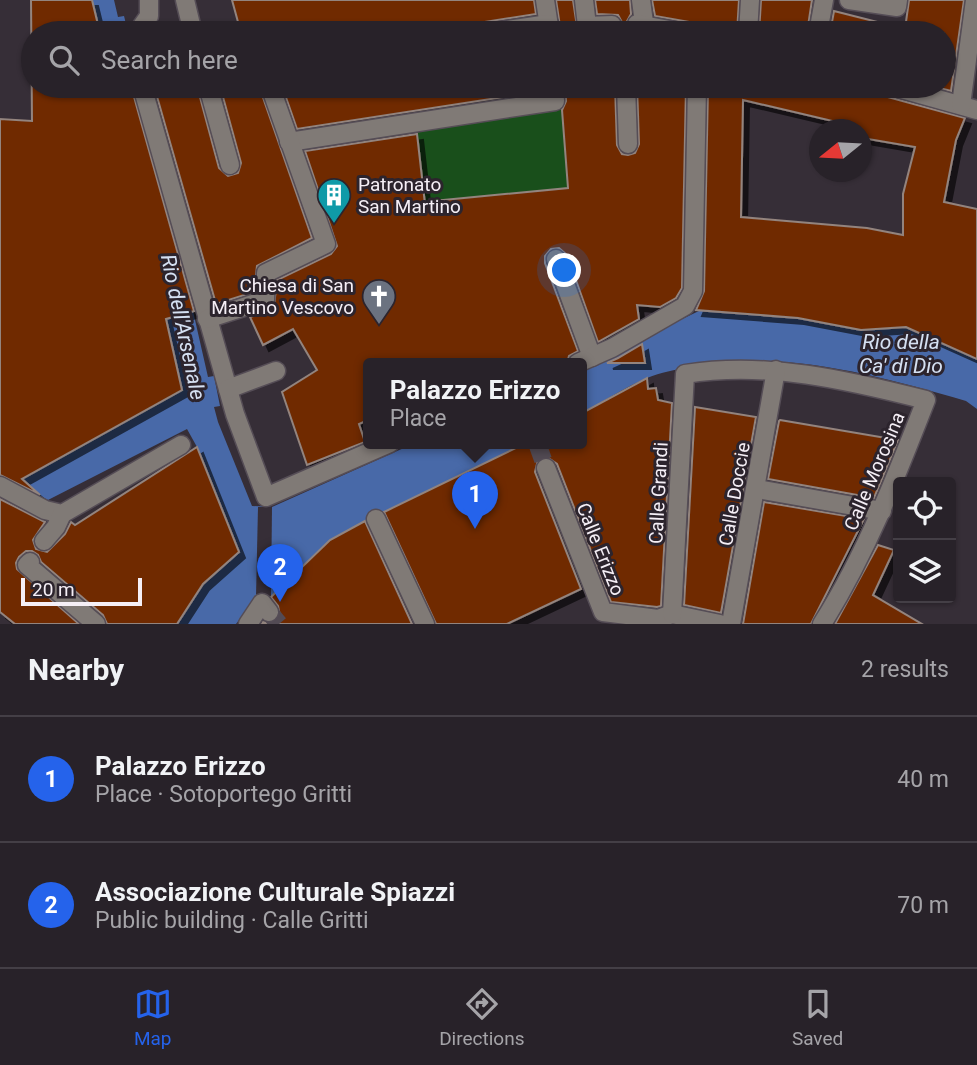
<!DOCTYPE html>
<meta charset="utf-8">
<style>
:root{--surface:#282229;--page:#302a31;--text:#f1f3f6;--muted:#a5a4a8;--line:#443f46;--accent:#2563eb}
body{margin:0;font-family:Roboto,sans-serif;background:var(--page);color:var(--text)}
.controls{position:absolute;right:21px;bottom:21px;display:grid;overflow:hidden;border-radius:7px;box-shadow:0 2px 5px #0004}
.controls button{width:63px;height:63px;display:grid;place-items:center;padding:0;border:0;border-bottom:2px solid var(--line);background:var(--surface);color:var(--text);font:35px sans-serif}
.compass{position:absolute;left:809px;top:119px;width:63px;height:63px;border-radius:50%;background:var(--surface);box-shadow:0 2px 5px #0004;rotate:252deg}
.scale{position:absolute;left:21px;bottom:18px;width:121px;box-sizing:border-box;padding-left:7px;border:4px solid #f5eff6;border-top:0;font-size:19px;line-height:24px;white-space:nowrap;color:#f5eff6;-webkit-text-stroke:5px #2c242d;paint-order:stroke}
.you{position:absolute;left:565px;top:271px;width:24px;height:24px;margin:-18px;border:5px solid #fff;border-radius:50%;background:#1a73e8;box-shadow:0 0 0 10px #1a73e833}
.badge{display:grid;place-items:center;width:46px;height:46px;border-radius:50%;background:var(--accent);color:#fff;font-size:23px;font-weight:700}
.pin{position:absolute;translate:-50% -58px;filter:drop-shadow(0 2px 4px #0008)}
.pin::after{content:'';position:absolute;top:37px;width:24px;height:21px;background:inherit;clip-path:polygon(0 0,100% 0,50% 100%)}
.popup{position:absolute;left:363px;top:358px;width:224px;height:91px;box-sizing:border-box;display:grid;place-content:center;border-radius:7px;background:var(--surface);filter:drop-shadow(0 2px 5px #0005);font-size:23px;white-space:nowrap;color:var(--muted)}
.popup b{font-size:26px;color:var(--text)}
.popup::after{content:'';position:absolute;left:50%;top:100%;margin-left:-14px;border:14px solid transparent;border-top-color:var(--surface)}
.list{margin:0;padding:0;list-style:none}
h2{display:flex;justify-content:space-between;align-items:center;height:91px;margin:0;padding:0 28px;font-size:30px}
h2 small{font-size:23px;font-weight:400;color:var(--muted)}
.list li{display:grid;grid-template-columns:46px 1fr auto;gap:21px;align-items:center;box-sizing:border-box;height:126px;padding:0 28px;border-top:2px solid var(--line)}
.list b{display:block;font-size:26px;white-space:nowrap}
.list p{margin:0;font-size:23px;white-space:nowrap;color:var(--muted)}
.list em{font-size:23px;font-style:normal;color:var(--muted)}
.icon{flex:none;width:38px;height:38px;fill:none;stroke:currentColor;stroke-width:2;stroke-linecap:round;stroke-linejoin:round}
.map{position:relative;flex:none;width:977px;height:624px;overflow:hidden}
.search{position:absolute;background:var(--surface);box-shadow:0 2px 5px #0004;left:21px;right:21px;top:21px;height:77px;display:flex;align-items:center;gap:18px;box-sizing:border-box;padding:0 24px;border-radius:38px;color:var(--muted);font-size:26px}
.sheet{height:343px;background:var(--surface)}
nav{display:flex;justify-content:space-around;align-items:center;box-sizing:border-box;height:98px;border-top:2px solid var(--line);background:var(--surface);font-size:19px;color:var(--muted)}
nav a{display:grid;justify-items:center;gap:4px}
nav .on{color:var(--accent)}
.map>svg:first-child{display:block}
.green{fill:#194f1b}
.water{fill:#4869a8}
.pier{fill:#362e37}
.building{fill:#6f2c05;stroke:#93847e;stroke-width:2;fill-rule:evenodd;filter:url(#shadow)}
.lines{fill:none;stroke-linecap:round;stroke-linejoin:round}
.minor-tunnel{stroke:#534b54;stroke-width:18;stroke-dasharray:18 9;stroke-linecap:butt}
.minor-casing{stroke:#554d56;stroke-width:21}
.minor{stroke:#807a76;stroke-width:18}
.labels{text-anchor:middle;stroke-width:6;stroke-linejoin:round;paint-order:stroke}
.poi-label{font-size:19px;fill:#f5eff6;stroke:#2c242d;text-anchor:start}
.street-label{font-size:19px;fill:#f5eff6;stroke:#2c242d}
.water-label{font-size:21px;font-style:italic;fill:#d5e0f2;stroke:#2c242d}
</style>
<div class="map">
<svg width="977" height="624" viewBox="0 0 977 624">
<defs>
<filter id="shadow"><feDropShadow dx="6" dy="6" stdDeviation="0" flood-color="#0009"/></filter>
</defs>
<rect width="100%" height="100%" fill="#362e37"/>
<polygon class="green" points="561,106 568,188 425,201 417,128"/>
<g class="water">
<polygon points="92,0 114,0 118,17 124,16 127,28 121,29 122,33 100,33"/>
<polygon points="112,86 136,86 175,232 208,377 214,376 220,406 214,407 218,422 252,506 272,507 415,443 526,443 331,540 271,597 256,598 236,624 177,624 203,584 239,552 197,447 187,429 48,500 0,476 0,446 42,468 182,390"/>
<path d="M701,310L798,318L861,330L909,328L977,359V409L966,401C876,375 783,349 689,367C675,370 661,372 647,378C625,387 603,402 582,413V367Z"/>
</g>
<polygon class="pier" points="258,507 272,507 271,597 256,597"/>
<g class="building">
<polygon points="31,0 92,0 100,33 33,33 33,86 131,86 194,311 166,319 182,390 22,479 40,495 0,475 0,119 32,121"/>
<polygon points="232,0 534,0 536,14 485,22 479,25 476,33 241,33"/>
<polygon points="556,0 573,0 578,33 561,33"/>
<polygon points="595,0 630,0 631,14 626,23 631,33 619,33 623,24 618,15 597,14"/>
<polygon points="652,0 739,0 737,33 697,33 694,25 689,22 655,16"/>
<polygon points="761,0 812,0 807,33 759,33"/>
<polygon points="909,0 964,0 951,91 932,86 944,86 944,33 830,33 834,11 905,29"/>
<polygon points="154,86 197,86 219,168 228,176 238,173 241,163 220,86 259,86 312,238 257,266 254,292 216,304"/>
<polygon points="282,86 543,86 543,91 297,129"/>
<polygon points="565,86 615,86 617,145 622,154 628,155 635,153 639,144 637,86 686,86 682,288 676,298 660,307 637,305 639,319 598,342 567,255 559,248 551,249 545,256 545,263 578,351 569,356 567,363 368,363 368,420 359,424 365,442 307,465 282,392 317,370 293,329 263,345 250,317 269,311 274,306 277,280 331,254 337,246 305,151 417,134 425,204 433,201 568,188 562,110 566,101"/>
<path d="M708,86H880L882,93L888,97L965,118L956,140L944,202L977,209V359L906,327L861,330L798,318L696,310L704,291ZM743,100L841,123V130H862V138L915,147L903,194V235L867,228L741,217Z"/>
<polygon points="642,344 645,363 607,363 618,358"/>
<polygon points="647,378 648,389 656,388 658,400 672,403 661,606 657,607 611,602 557,464 547,457 538,460 535,472 581,589 507,624 436,624 384,512 526,443 582,443 582,413"/>
<polygon points="695,407 756,417 721,613 684,605"/>
<polygon points="780,420 898,440 874,498 768,479 779,421"/>
<polygon points="197,447 239,552 203,584 177,624 107,624 103,615 41,562 38,555 32,551 26,551 19,557 16,563 17,569 79,624 15,624 0,612 0,499 45,522 33,540 36,549 47,552 65,534 71,522 75,525"/>
<polygon points="764,502 864,519 811,624 743,624"/>
<polygon points="365,521 412,624 262,624 263,622 270,623 275,621 280,616 278,606 271,597 330,540"/>
<polygon points="878,545 894,550 873,595 922,624 835,624"/>
</g>
<g class="lines">
<g class="minor-tunnel">
<polyline points="625,24 625,33"/>
<polyline points="249,33 254,33"/>
<polyline points="537,443 546,468"/>
<polyline points="269,612 279,624"/>
</g>
<defs>
<g id="minor">
<polyline points="185,0 193,33"/>
<polyline points="545,0 550,33"/>
<polyline points="584,0 587,26 612,25"/>
<polyline points="641,0 644,23"/>
<polyline points="849,0 897,7 898,0"/>
<polyline points="637,24 686,33"/>
<polyline points="137,33 149,16 149,0"/>
<polyline points="487,33 549,24"/>
<polyline points="748,33 750,0"/>
<polyline points="818,33 824,0"/>
<polyline points="142,86 235,414 266,497 390,443"/>
<polyline points="208,86 230,165"/>
<polyline points="626,86 628,144"/>
<polyline points="891,86 977,110"/>
<polyline points="961,105 975,0"/>
<polyline points="289,142 555,101 554,86"/>
<polyline points="556,259 592,357"/>
<polyline points="207,319 265,300 266,273 326,244 270,86"/>
<polyline points="578,363 612,348 685,306 693,291 697,86"/>
<polyline points="228,389 276,371"/>
<polyline points="546,468 603,612 658,619 672,614 720,624"/>
<polyline points="0,486 45,510 62,514 181,445"/>
<polyline points="757,489 882,511"/>
<polyline points="376,519 425,624"/>
<polyline points="44,541 56,527 62,514"/>
<polyline points="30,562 27,565 96,624"/>
<path d="M672,614L685,374C767,361 847,380 926,400C896,477 866,554 822,624"/>
<polyline points="248,624 262,603 269,612"/>
<polyline points="731,624 776,370"/>
</g>
</defs>
<use href="#minor" class="minor-casing"/>
<use href="#minor" class="minor"/>
</g>
<defs>
<symbol id="building-pin" viewBox="-11 -11 22 30"><path d="M0 17L-7.5 6A9.5 9.5 0 1 1 7.5 6Z" fill="#0f9aa8" stroke="#2c242d"/><path d="M-4-6H4V6H1V3H-1V6H-4ZM-2.5-4.3h1.7v1.8h-1.7ZM.8-4.3h1.7v1.8H.8ZM-2.5-1h1.7V.8h-1.7ZM.8-1h1.7V.8H.8Z" fill="#fff"/></symbol>
<symbol id="church-pin" viewBox="-11 -11 22 30"><path d="M0 17L-7.5 6A9.5 9.5 0 1 1 7.5 6Z" fill="#6b7280" stroke="#2c242d"/><path d="M-1.2-6h2.4v3.5h3.3v2.4h-3.3V6h-2.4V-.1h-3.3v-2.4h3.3Z" fill="#fff"/></symbol>
</defs>
<g fill-rule="evenodd">
<use href="#building-pin" x="315" y="176" width="38" height="52"/>
<use href="#church-pin" x="360" y="277" width="38" height="52"/>
</g>
<g class="labels">
<g class="poi-label">
<text x="358" y="191">Patronato<tspan x="358" dy="22">San Martino</tspan></text>
<text x="354" y="292" text-anchor="end">Chiesa di San<tspan x="354" dy="22">Martino Vescovo</tspan></text>
</g>
<g class="street-label">
<text transform="translate(874 471) rotate(-67)" y="7">Calle Morosina</text>
<text transform="translate(658 493) rotate(-87)" y="7">Calle Grandi</text>
<text transform="translate(734 494) rotate(-80)" y="7">Calle Doccie</text>
<text transform="translate(601 549) rotate(68)" y="7">Calle Erizzo</text>
</g>
<g class="water-label">
<text transform="translate(183 327) rotate(78)" y="7">Rio dell'Arsenale</text>
<text x="901" y="349">Rio della<tspan x="901" dy="24">Ca' di Dio</tspan></text>
</g>
</g>
</svg>
<div class="controls">
<button><svg class="icon" aria-label="locate" viewBox="0 0 24 24"><circle cx="12" cy="12" r="6"/><path d="M12 2v4M12 18v4M2 12h4M18 12h4"/></svg></button>
<button><svg class="icon" aria-label="layers" viewBox="0 0 24 24"><path d="M12 4l9 5-9 5-9-5zM3 14l9 5 9-5"/></svg></button>
</div>
<svg class="compass" viewBox="-18 -18 36 36"><path d="M0-13l5 13h-10z" fill="#e53935"/><path d="M0 13l5-13h-10z" fill="#a5a4a8"/></svg>
<div class="scale">20 m</div>
<div class="you"></div>
<div class="pin badge" style="left:475px;top:529px">1</div>
<div class="popup"><b>Palazzo Erizzo</b>Place</div>
<div class="pin badge" style="left:280px;top:602px">2</div>
<div class="search"><svg class="icon" aria-label="search" viewBox="0 0 24 24"><circle cx="10" cy="10" r="6"/><path d="M15 15l6 6"/></svg>Search here</div>
</div>
<section class="sheet">
<h2>Nearby<small>2 results</small></h2>
<ul class="list">
<li><span class="badge">1</span><div><b>Palazzo Erizzo</b><p>Place · Sotoportego Gritti</p></div><em>40 m</em></li>
<li><span class="badge">2</span><div><b>Associazione Culturale Spiazzi</b><p>Public building · Calle Gritti</p></div><em>70 m</em></li>
</ul>
</section>
<nav>
<a class="on"><svg class="icon" aria-label="map" viewBox="0 0 24 24"><path d="M3 6l6-2 6 2 6-2v14l-6 2-6-2-6 2zM9 4v14M15 6v14"/></svg>Map</a>
<a><svg class="icon" aria-label="directions" viewBox="0 0 24 24"><path d="M12 3l9 9-9 9-9-9zM9 14v-3h6M13 9l2 2-2 2"/></svg>Directions</a>
<a><svg class="icon" aria-label="saved" viewBox="0 0 24 24"><path d="M7 4h10v16l-5-4-5 4z"/></svg>Saved</a>
</nav>
